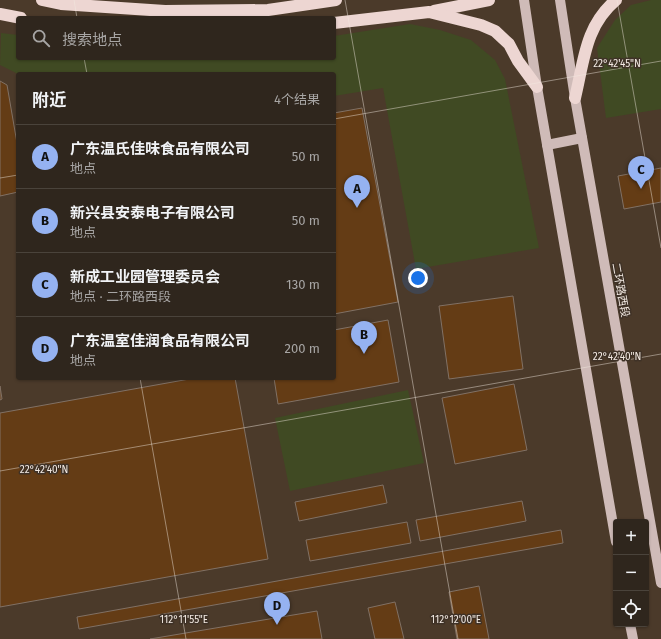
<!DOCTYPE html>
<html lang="zh">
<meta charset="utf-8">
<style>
:root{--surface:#2f261d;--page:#372e26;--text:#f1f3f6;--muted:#a7a5a4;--line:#4a433b;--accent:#95b2f1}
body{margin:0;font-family:"Fira Sans","Noto Sans SC",sans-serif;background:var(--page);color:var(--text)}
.controls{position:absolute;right:12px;bottom:12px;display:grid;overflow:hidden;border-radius:4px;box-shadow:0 1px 3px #0004}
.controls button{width:36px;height:36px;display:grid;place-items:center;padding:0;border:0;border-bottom:1px solid var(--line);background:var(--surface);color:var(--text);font:20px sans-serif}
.you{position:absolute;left:418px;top:278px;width:14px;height:14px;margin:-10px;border:3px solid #fff;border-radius:50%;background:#1a73e8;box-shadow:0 0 0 6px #1a73e833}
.badge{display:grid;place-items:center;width:26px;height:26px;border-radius:50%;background:var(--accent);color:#111;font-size:13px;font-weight:700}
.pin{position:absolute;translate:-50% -33px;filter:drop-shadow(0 1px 2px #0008)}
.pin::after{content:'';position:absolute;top:21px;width:14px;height:12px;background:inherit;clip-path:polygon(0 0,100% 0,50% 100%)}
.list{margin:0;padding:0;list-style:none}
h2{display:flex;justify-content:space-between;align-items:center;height:52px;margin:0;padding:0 16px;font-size:17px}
h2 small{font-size:13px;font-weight:400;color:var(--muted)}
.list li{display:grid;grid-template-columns:26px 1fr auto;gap:12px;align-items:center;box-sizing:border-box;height:64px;padding:0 16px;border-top:1px solid var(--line)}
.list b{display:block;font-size:15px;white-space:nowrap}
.list p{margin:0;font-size:13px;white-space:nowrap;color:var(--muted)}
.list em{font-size:13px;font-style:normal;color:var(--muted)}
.icon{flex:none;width:22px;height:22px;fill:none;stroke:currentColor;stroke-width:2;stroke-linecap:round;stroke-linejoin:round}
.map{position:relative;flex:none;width:661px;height:639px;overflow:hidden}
.search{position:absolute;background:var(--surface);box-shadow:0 1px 3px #0004;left:16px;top:16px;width:320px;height:44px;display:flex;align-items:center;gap:10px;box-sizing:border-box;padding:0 14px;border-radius:4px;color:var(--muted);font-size:15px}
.panel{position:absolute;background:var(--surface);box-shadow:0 1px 3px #0004;left:16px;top:72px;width:320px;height:308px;border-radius:4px}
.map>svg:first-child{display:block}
.built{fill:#4b3a2a;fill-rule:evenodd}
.green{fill:#404a23}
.building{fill:#643c15;stroke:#817165}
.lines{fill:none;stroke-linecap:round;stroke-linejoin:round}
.primary{stroke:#cfbbb8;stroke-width:10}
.highway{stroke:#edd6d2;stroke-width:12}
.ticks{fill:none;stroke:#f3eae3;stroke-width:1;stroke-opacity:0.45}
.labels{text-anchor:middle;stroke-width:3;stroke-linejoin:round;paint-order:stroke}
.street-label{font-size:11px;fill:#f3eae3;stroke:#3f3227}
.ticks-label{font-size:10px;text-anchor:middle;fill:#f3eae3;stroke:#3f3227;stroke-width:3;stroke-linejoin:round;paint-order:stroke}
</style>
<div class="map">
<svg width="661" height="639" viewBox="0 0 661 639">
<rect width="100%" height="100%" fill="#3f3227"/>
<path class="built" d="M0,0H329L286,8L345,0H661V639H0ZM18,18H334V58H18ZM18,74H334V378H18ZM616,522H646V624H616Z"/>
<g class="green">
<polygon points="651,0 661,0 661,109 606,118 597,48 615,20 631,5"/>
<polygon points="410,24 440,30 471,40 495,60 505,79 539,248 416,269 383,88 334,96 334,74 18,74 0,65 1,33 18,35 18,58 334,58 334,36"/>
<polygon points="408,390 424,463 290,491 275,418"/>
</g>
<g class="building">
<polygon points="0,81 7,85 18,149 18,192 0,196"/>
<polygon points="362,108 398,302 334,314 334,113"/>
<polygon points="661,168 661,202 624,209 618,176"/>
<polygon points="513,296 523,369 449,379 439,306"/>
<polygon points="388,320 399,382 278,404 274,378 334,378 334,330"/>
<polygon points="195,378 235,378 268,559 0,607 0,413"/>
<polygon points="514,384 527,450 455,464 442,398"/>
<polygon points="0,386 2,399 0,400"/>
<polygon points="383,485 387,503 299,521 295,502"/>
<polygon points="522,501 526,521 420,541 416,520"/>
<polygon points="407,522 411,543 310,561 306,540"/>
<polygon points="561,530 563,543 79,629 77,617"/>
<polygon points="479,586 489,639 457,639 449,592"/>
<polygon points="395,602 404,639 375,639 368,608"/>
<polygon points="317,611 322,639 150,639"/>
</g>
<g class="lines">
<g class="primary">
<polyline points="524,0 537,87 616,542"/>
<polyline points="560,0 575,98 661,583"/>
<polyline points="547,145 582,138"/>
<polyline points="630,624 633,639"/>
</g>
<g class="highway">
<polyline points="42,0 61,4 165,11 268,10 336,0"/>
<polyline points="434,11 489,0"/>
<polyline points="0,14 21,18"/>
<polyline points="334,23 429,12 481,25 495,31 509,44 518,61 537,87"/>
<path d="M575,98C584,61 585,26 616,0"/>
</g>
</g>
<path class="ticks" d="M74,0L77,18M345,0L458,639M617,0L661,248M84,58L87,74M334,119L661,61M0,178L18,175M140,378L186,639M0,471L661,354"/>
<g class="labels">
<g class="street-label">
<text transform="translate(621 290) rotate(80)" y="4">二环路西段</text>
</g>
</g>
<g class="ticks-label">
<text x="617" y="67">22°42'45"N</text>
<text x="617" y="360">22°42'40"N</text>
<text x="44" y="473">22°42'40"N</text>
<text x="184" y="623">112°11'55"E</text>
<text x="456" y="623">112°12'00"E</text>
</g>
</svg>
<div class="controls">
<button>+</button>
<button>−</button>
<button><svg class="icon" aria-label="locate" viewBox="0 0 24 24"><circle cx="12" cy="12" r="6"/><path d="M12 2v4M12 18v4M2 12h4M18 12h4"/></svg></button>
</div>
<div class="you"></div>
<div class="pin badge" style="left:357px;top:208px">A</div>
<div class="pin badge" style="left:364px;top:354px">B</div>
<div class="pin badge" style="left:641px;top:189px">C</div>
<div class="pin badge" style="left:277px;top:625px">D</div>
<div class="search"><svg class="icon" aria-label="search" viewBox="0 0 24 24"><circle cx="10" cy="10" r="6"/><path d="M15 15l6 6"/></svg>搜索地点</div>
<section class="panel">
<h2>附近<small>4个结果</small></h2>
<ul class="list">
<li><span class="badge">A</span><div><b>广东温氏佳味食品有限公司</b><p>地点</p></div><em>50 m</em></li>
<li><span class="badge">B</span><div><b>新兴县安泰电子有限公司</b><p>地点</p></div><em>50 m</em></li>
<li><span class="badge">C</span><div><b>新成工业园管理委员会</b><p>地点 · 二环路西段</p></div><em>130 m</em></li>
<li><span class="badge">D</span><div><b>广东温室佳润食品有限公司</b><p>地点</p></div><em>200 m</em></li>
</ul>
</section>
</div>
